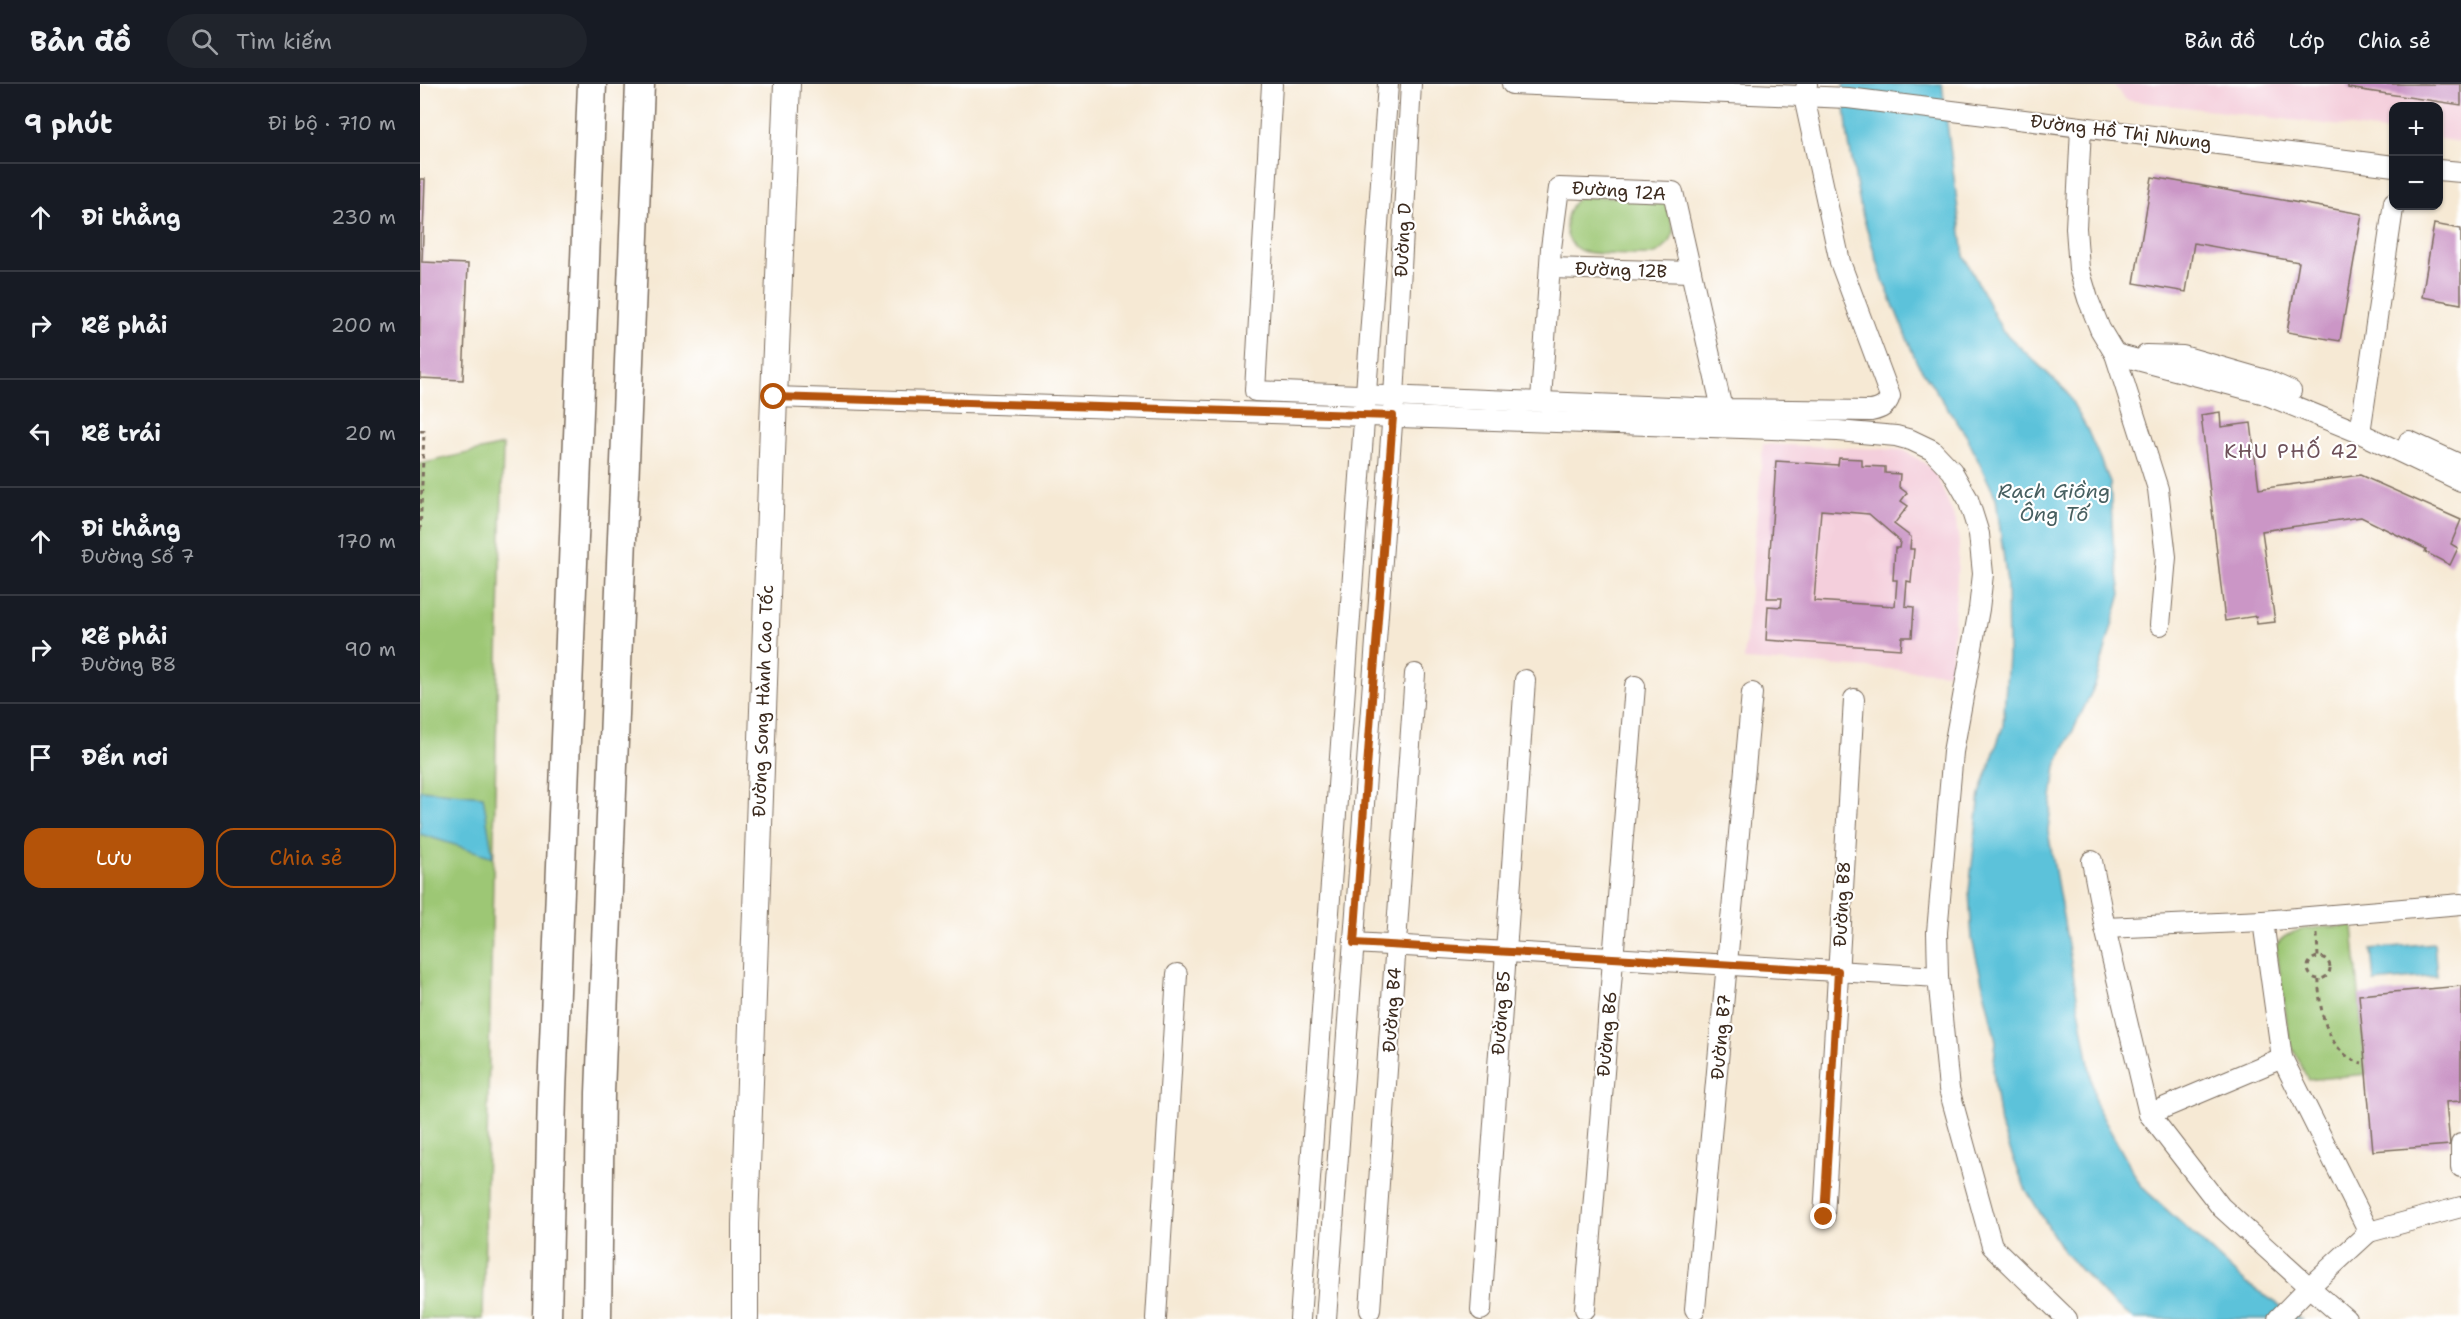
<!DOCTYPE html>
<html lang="vi">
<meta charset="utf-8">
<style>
:root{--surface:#171b24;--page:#20242c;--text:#f1f3f6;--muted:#9ea1a6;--line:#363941;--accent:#b45309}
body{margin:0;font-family:"Shantell Sans",sans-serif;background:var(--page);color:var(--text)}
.controls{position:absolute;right:18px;top:18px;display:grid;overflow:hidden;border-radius:12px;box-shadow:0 2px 4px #0004}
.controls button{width:54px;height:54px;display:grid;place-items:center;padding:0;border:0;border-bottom:2px solid var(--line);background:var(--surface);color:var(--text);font:30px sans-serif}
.stop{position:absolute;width:18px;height:18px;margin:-14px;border:4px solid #b45309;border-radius:50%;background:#fff}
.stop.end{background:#b45309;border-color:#fff;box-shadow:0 2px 6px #0008}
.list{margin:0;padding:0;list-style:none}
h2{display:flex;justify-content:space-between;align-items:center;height:78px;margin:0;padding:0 24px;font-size:26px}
h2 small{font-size:20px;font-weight:400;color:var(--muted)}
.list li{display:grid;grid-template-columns:39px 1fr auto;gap:18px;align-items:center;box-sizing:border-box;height:108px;padding:0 24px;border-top:2px solid var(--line)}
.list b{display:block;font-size:22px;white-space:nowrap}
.list p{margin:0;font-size:20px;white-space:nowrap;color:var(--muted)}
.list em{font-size:20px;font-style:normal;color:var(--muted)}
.actions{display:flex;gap:12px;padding:18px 24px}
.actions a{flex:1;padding:14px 0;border:2px solid var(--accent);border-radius:18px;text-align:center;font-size:21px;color:var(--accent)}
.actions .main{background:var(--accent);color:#fff}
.icon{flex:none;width:33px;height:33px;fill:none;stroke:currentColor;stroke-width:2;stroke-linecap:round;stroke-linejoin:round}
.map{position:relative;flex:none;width:2041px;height:1235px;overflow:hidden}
header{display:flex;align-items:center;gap:36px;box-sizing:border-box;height:84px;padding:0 30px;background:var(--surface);border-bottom:2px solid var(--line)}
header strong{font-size:28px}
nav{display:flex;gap:33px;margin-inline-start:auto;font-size:21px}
.search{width:420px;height:54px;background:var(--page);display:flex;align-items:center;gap:15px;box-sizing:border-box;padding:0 21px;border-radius:33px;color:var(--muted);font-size:22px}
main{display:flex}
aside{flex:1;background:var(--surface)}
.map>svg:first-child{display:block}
.built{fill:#f4cfdc}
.green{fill:#9dc774;stroke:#6c7849;stroke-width:1.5}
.water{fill:#5cc2da;stroke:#4c767c;stroke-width:1.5}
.building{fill:#cb96c6;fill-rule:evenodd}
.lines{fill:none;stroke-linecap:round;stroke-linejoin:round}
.minor-casing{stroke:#7c6d5e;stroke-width:22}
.major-casing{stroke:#7c6d5e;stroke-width:28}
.highway-casing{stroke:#7c6d5e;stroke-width:31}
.path{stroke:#7c6d5e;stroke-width:3;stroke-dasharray:4.5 4.5;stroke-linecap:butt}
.minor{stroke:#fff;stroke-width:20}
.major{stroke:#fff;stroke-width:26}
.highway{stroke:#fff;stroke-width:28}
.route{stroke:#b45309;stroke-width:8}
.labels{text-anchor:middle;stroke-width:4.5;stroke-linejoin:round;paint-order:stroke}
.street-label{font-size:18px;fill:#3b2a1e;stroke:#fff}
.neighbourhood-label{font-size:20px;letter-spacing:1.5px;fill:#6d5059;stroke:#fff}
.water-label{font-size:20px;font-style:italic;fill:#475f60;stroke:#fff}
</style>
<header>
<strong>Bản đồ</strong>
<div class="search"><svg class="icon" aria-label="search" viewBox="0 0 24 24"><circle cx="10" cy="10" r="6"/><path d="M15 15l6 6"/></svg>Tìm kiếm</div>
<nav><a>Bản đồ</a><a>Lớp</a><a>Chia sẻ</a></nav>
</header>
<main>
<aside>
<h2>9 phút<small>Đi bộ · 710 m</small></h2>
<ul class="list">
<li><svg class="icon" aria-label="ahead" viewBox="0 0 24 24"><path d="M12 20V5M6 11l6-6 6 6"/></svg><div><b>Đi thẳng</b></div><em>230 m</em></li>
<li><svg class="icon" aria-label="right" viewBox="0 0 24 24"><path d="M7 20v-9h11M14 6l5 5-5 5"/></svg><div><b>Rẽ phải</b></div><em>200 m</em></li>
<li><svg class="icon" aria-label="left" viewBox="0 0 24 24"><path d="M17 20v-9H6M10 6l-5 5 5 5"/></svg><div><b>Rẽ trái</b></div><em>20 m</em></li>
<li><svg class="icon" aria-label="ahead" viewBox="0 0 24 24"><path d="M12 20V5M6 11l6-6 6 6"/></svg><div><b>Đi thẳng</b><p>Đường Số 7</p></div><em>170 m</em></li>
<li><svg class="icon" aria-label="right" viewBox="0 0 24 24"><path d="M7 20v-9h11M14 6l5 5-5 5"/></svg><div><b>Rẽ phải</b><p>Đường B8</p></div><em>90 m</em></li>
<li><svg class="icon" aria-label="arrive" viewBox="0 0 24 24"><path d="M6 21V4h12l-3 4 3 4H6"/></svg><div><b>Đến nơi</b></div></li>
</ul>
<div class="actions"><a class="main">Lưu</a><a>Chia sẻ</a></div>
</aside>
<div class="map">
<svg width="2041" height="1235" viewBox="0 0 2041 1235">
<rect width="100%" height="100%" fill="#fff"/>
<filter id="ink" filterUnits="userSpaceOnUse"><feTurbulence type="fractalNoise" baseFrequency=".0167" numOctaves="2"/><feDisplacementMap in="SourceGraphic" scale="12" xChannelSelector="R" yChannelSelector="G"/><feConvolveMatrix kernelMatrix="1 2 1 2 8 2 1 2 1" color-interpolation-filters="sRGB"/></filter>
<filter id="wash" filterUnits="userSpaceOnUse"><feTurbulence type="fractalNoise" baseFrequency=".008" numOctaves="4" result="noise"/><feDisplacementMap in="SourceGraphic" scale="24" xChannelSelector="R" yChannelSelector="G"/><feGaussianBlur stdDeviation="1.35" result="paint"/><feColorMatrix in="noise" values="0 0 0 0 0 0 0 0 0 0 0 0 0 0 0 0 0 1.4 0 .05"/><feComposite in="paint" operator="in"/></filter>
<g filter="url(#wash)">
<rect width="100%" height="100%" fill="#f6e9d4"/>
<g class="built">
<polygon points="1693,0 2041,0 2041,58 2019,55 2018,22 1974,22 1973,48 1705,16"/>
<polygon points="1343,360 1483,366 1503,378 1515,388 1536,437 1539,459 1531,589 1324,576"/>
</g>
<g class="green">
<path d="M1239,112L1247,119L1254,149C1249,159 1243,169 1231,171C1224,172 1168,170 1162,167C1139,158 1143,126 1159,113Z"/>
<polygon points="83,361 63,1235 0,1235 0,380"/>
<path d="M1933,842L1946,990L1888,996L1870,959L1856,862C1869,839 1909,844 1933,842Z"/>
</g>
<g class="water">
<polygon points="1423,0 1522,0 1544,172 1582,246 1646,307 1667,345 1690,398 1693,457 1701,510 1675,601 1636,682 1628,747 1676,1021 1721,1102 1827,1200 1881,1235 1714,1235 1692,1219 1643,1167 1605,1104 1580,1040 1573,988 1576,957 1552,855 1549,807 1560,710 1583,642 1588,572 1587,499 1576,414 1546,351 1497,279 1463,196 1441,126 1428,54"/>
<polygon points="0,706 63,712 73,773 0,750"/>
<polygon points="2014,859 2017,892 1954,898 1951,865"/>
</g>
<g id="blocks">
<g class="building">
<polygon points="1928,0 2041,0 2041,21 1928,4"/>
<polygon points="1732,93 1942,130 1920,257 1867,248 1879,178 1774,159 1766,208 1714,199"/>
<polygon points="0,95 5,95 2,178 48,180 43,296 0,294"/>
<polygon points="2014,140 2041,145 2041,220 2002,213"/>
<polygon points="1800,328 1801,343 1831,339 1839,405 1940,391 2041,436 2031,460 2038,464 2030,481 2005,468 2006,465 1941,433 1842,447 1855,538 1837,540 1836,532 1805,537 1781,331"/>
<path d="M1419,374L1442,375V382L1465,383V389L1480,390L1479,403L1487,409L1481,417L1488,422L1474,440L1491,453L1490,465H1494L1491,498L1487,497L1485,522L1494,523L1492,553H1482L1481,565L1346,556L1348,522L1361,523L1362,514H1347L1356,377L1418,381ZM1401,426L1449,430L1480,457L1479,464H1475L1473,496H1477L1475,522L1394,517Z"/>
<polygon points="2041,902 2041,1017 2026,1018 2030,1061 1953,1067 1939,911"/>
</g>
</g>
</g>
<g filter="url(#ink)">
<use href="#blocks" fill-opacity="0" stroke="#7c6d5e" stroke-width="1.5"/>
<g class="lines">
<defs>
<g id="minor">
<path d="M852,0L835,307L1302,325L1451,327C1461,325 1467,322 1470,312L1420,178L1384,13L1387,0"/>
<polyline points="1092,0 1428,14 1974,82"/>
<polyline points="1661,44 1656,144 1659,185 1668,215 1680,245 1695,270 1738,405 1746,473 1740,541"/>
<polyline points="2018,86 2041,88"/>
<polyline points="1130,184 1271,188"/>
<polyline points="1695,270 1842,309 1940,349 2041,397"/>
<polyline points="1726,271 1763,272 1846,296 1871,307"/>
<polyline points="354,313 1418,347 1476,352 1491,356 1512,366 1532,387 1548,415 1559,450 1563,490 1559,525 1533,668 1517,848 1518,893 1529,1005 1572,1162 1647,1235"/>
<polyline points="1121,316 1131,164 1139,104 1253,108 1302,325"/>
<polyline points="1940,349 1974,118"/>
<polyline points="1989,357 2041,381"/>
<polyline points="1672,777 1685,844 1729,1030 1801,1123 1889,1203 1949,1148 1862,974 1843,837 2041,820"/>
<polyline points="1685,844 1843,837"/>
<polyline points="934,859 1518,893"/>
<polyline points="1729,1030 1862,974"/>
<polyline points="2041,1060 2041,1083"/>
<polyline points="1404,1133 1434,615"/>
<polyline points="1949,1148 2041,1123"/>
<polyline points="1165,1225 1215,602"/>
<polyline points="1275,1225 1332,609"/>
<polyline points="950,1226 995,590"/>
<polyline points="1061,1226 1105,596"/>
<polyline points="736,1235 757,890"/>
<polyline points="880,1235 968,0"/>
<polyline points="906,1235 974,313 991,0"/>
<polyline points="1858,1235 1889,1203 1926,1235"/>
</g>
<polyline id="major" points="325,1235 325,1140 354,313 367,0"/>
<g id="highway">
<polyline points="127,1235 132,1008 172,0"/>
<polyline points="177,1235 180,1009 220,0"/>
</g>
</defs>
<use href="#minor" class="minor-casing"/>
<use href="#major" class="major-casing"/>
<use href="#highway" class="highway-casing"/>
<g class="path">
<polyline points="0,347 4,347 0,451"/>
<polyline points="1897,850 1898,873"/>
<circle cx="1899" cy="884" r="11"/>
<path d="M1899,895C1898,925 1908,971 1942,979"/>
</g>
<use href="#minor" class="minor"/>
<use href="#major" class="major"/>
<use href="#highway" class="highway"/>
</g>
</g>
<g class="lines" filter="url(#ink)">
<polyline class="route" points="354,313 973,332 934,859 1418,887 1404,1133"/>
</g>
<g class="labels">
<g class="street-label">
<text transform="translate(1701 48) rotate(7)" y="6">Đường Hồ Thị Nhung</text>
<text transform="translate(1199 107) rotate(4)" y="6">Đường 12A</text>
<text transform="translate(983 156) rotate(-87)" y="6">Đường D</text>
<text transform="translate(1201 186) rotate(2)" y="6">Đường 12B</text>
<text transform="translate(343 617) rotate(-88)" y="6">Đường Song Hành Cao Tốc</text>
<text transform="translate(1422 820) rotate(-87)" y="6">Đường B8</text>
<text transform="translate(972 926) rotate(-86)" y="6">Đường B4</text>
<text transform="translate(1081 929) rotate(-86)" y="6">Đường B5</text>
<text transform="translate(1187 950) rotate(-85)" y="6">Đường B6</text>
<text transform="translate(1301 953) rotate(-85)" y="6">Đường B7</text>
</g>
<g class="neighbourhood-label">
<text x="1872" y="374">KHU PHỐ 42</text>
</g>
<g class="water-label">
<text x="1634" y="414">Rạch Giồng<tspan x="1634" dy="23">Ông Tố</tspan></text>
</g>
</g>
</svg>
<div class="controls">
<button>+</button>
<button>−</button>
</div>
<div class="stop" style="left:354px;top:313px"></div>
<div class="stop end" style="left:1404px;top:1133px"></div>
</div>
</main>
